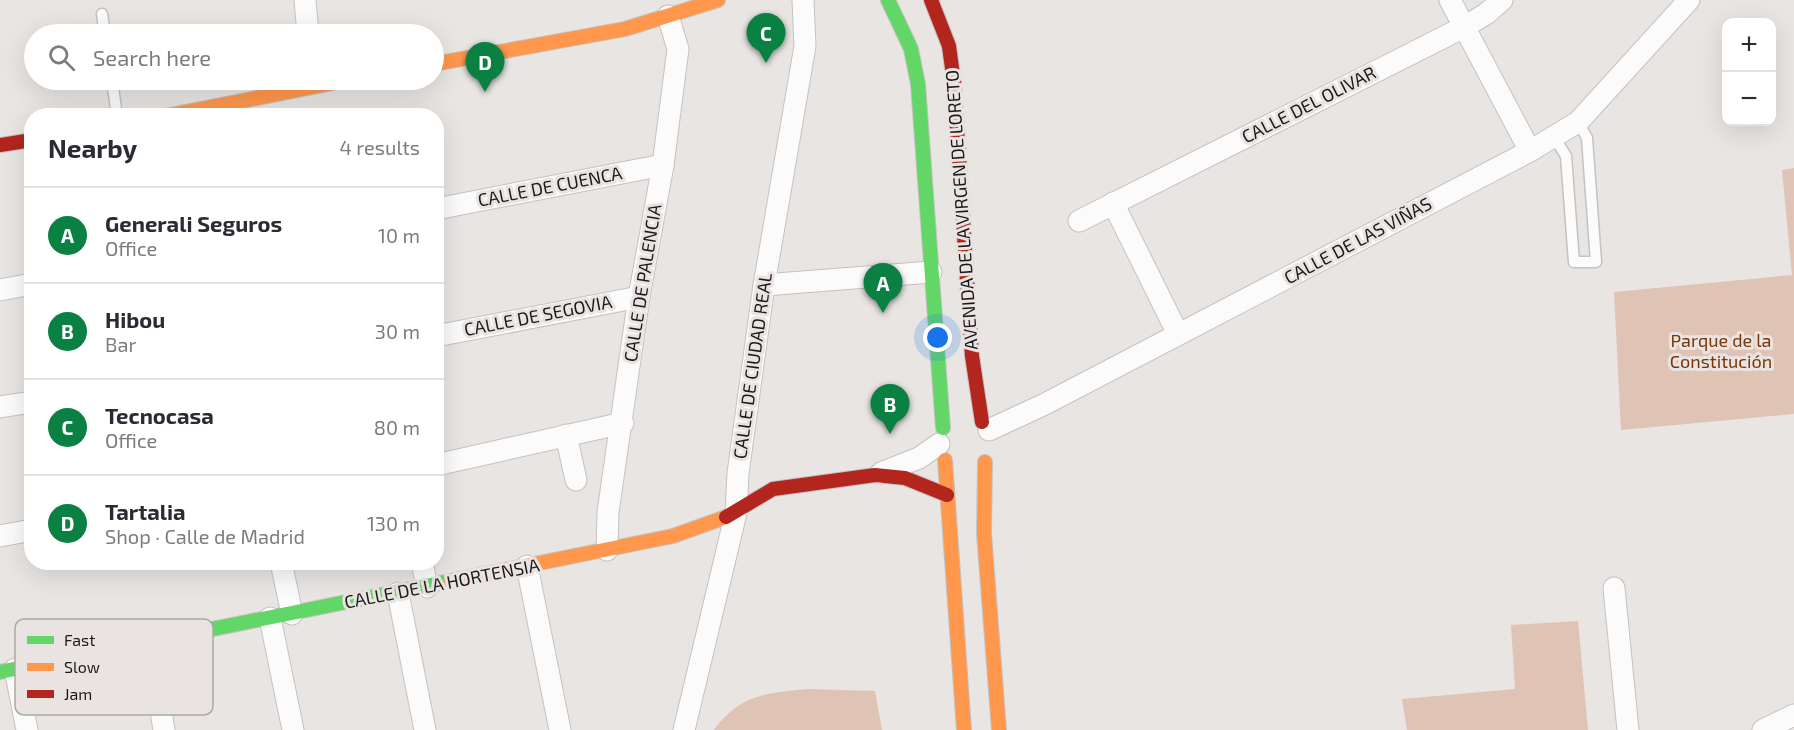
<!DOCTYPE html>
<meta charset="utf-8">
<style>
:root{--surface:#fff;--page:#f7f7f7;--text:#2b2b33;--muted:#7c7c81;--line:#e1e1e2;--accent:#0b8043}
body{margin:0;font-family:"Exo 2",sans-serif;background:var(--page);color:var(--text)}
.controls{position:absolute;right:18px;top:18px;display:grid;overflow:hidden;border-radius:12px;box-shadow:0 6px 24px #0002}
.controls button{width:54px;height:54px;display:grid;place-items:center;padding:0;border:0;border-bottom:2px solid var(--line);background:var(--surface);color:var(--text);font:30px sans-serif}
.you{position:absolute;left:938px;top:338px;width:21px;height:21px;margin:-15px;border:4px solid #fff;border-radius:50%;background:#1a73e8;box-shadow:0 0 0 9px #1a73e833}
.badge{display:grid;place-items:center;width:39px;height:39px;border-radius:50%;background:var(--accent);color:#fff;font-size:20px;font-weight:700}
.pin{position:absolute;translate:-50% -50px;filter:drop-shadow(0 2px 3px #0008)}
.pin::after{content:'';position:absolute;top:32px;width:21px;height:18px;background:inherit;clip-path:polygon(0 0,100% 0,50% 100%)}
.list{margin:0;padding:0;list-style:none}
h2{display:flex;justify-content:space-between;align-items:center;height:78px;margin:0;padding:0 24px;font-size:26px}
h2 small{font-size:20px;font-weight:400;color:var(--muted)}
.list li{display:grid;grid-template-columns:39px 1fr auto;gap:18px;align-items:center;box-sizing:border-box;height:96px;padding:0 24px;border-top:2px solid var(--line)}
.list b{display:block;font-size:22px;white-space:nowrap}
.list p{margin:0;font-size:20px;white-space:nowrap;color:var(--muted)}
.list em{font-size:20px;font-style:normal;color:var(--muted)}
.icon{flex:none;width:33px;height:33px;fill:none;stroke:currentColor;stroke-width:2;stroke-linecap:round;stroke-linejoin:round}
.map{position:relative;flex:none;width:1794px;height:730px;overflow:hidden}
.search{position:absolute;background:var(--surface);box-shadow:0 6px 24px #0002;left:24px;top:24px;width:420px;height:66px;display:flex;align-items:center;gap:15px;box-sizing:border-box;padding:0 21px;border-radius:33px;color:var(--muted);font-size:22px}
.panel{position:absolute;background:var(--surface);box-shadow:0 6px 24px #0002;left:24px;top:108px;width:420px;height:462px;border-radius:24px}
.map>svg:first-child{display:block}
.green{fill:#dfc3b5}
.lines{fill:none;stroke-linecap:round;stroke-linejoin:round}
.lane-casing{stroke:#c5c2c1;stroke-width:13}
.street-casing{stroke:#c5c2c1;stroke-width:23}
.fast-casing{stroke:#c5c2c1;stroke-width:16}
.slow-casing{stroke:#c5c2c1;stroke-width:16}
.jam-casing{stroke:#c5c2c1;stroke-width:16}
.lane{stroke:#fcfbfb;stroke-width:10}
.street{stroke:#fcfbfb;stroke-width:21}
.fast{stroke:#63d668;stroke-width:14}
.slow{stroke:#ff974d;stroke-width:14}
.jam{stroke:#b3261e;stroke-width:14}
.labels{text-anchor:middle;stroke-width:6;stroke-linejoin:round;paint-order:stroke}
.street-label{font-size:18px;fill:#1c1b1a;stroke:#e9e4e2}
.park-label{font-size:18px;fill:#793507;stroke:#e9e4e2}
.key{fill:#e9e4e2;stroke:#aca8a6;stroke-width:1.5}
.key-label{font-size:16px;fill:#1c1b1a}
</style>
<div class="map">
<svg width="1794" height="730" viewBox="0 0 1794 730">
<rect width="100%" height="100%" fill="#e8e5e3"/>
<g class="green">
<polygon points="1794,168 1794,414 1621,430 1614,292 1792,275 1782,170"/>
<polygon points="1578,621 1588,730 1407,730 1402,699 1515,689 1511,625"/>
<path d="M809,689L875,691L882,730H714C740,694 767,693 809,689Z"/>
</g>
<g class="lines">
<defs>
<g id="lane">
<polyline points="102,14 105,34"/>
<polyline points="112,80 117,116"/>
<polyline points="1554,137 1566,156 1574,262 1596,262 1587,138 1578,122"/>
</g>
<g id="street">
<polyline points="305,0 308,34"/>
<polyline points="1450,0 1530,151"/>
<polyline points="1113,203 1178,334"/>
<polyline points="436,209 663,165"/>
<polyline points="1079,221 1464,27 1486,14 1502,0"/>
<polyline points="764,285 931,272"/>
<polyline points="0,290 32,284"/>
<polyline points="436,336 639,297"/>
<polyline points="0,407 32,402"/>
<polyline points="989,430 1045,404 1530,151 1578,122 1689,0"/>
<polyline points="566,435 576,480"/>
<polyline points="436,465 623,423"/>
<polyline points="881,473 919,458 939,444"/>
<polyline points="0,536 32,530"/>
<polyline points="607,550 608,512 639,297 663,165 678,49 668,16"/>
<polyline points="281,562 292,614"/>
<polyline points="422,562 427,587"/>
<polyline points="527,566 560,730"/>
<polyline points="1614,588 1628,730"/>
<polyline points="398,593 425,730"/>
<polyline points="270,618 293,730"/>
<polyline points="150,642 164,730"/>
<polyline points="15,669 27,730"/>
<polyline points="684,730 736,513 738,473 764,285 805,46 803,0"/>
<polyline points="1763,730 1794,715"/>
</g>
<g id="fast">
<polyline points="888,0 911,49 918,84 943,428"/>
<polyline points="0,672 450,581"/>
</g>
<g id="slow">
<polyline points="434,64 625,29 718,0"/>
<polyline points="165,116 348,80"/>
<polyline points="945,460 964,730"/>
<polyline points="985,462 984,533 999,730"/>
<polyline points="450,581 673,536 726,517"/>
</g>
<g id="jam">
<polyline points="931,0 949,46 954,83 972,356 982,422"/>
<polyline points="0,145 32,140"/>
<polyline points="726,517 773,489 875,475 905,478 947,495"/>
</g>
</defs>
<use href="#lane" class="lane-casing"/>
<use href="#street" class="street-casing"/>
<use href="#fast" class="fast-casing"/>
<use href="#slow" class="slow-casing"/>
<use href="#jam" class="jam-casing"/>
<use href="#lane" class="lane"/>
<use href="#street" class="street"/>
<use href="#fast" class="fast"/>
<use href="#slow" class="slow"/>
<use href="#jam" class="jam"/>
</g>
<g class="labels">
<g class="street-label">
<text transform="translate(1309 105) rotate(-27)" y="6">CALLE DEL OLIVAR</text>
<text transform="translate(550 187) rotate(-11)" y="6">CALLE DE CUENCA</text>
<text transform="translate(962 210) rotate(-94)" y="6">AVENIDA DE LA VIRGEN DE LORETO</text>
<text transform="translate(1358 241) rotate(-28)" y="6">CALLE DE LAS VIÑAS</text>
<text transform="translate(643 283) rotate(-81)" y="6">CALLE DE PALENCIA</text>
<text transform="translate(538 316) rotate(-11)" y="6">CALLE DE SEGOVIA</text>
<text transform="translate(753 366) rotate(-82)" y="6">CALLE DE CIUDAD REAL</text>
<text transform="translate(442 584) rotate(-11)" y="6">CALLE DE LA HORTENSIA</text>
</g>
<g class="park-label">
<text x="1721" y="347">Parque de la<tspan x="1721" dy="21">Constitución</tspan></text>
</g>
</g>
<rect x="15" y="619" width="198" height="96" rx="9" class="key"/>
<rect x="27" y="636" width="27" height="8" fill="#63d668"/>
<rect x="27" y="663" width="27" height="8" fill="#ff974d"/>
<rect x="27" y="690" width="27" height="8" fill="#b3261e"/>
<g class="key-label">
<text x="64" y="646">Fast</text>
<text x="64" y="673">Slow</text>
<text x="64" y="700">Jam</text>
</g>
</svg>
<div class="controls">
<button>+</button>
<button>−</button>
</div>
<div class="you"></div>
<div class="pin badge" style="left:883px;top:313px">A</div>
<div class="pin badge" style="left:890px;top:434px">B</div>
<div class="pin badge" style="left:766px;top:63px">C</div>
<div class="pin badge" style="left:485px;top:92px">D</div>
<div class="search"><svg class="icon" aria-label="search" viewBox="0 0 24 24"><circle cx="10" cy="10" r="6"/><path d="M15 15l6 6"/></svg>Search here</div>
<section class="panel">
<h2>Nearby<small>4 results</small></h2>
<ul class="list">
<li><span class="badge">A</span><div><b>Generali Seguros</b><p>Office</p></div><em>10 m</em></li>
<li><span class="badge">B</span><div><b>Hibou</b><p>Bar</p></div><em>30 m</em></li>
<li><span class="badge">C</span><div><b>Tecnocasa</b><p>Office</p></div><em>80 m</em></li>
<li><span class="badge">D</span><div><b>Tartalia</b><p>Shop · Calle de Madrid</p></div><em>130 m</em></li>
</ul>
</section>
</div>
